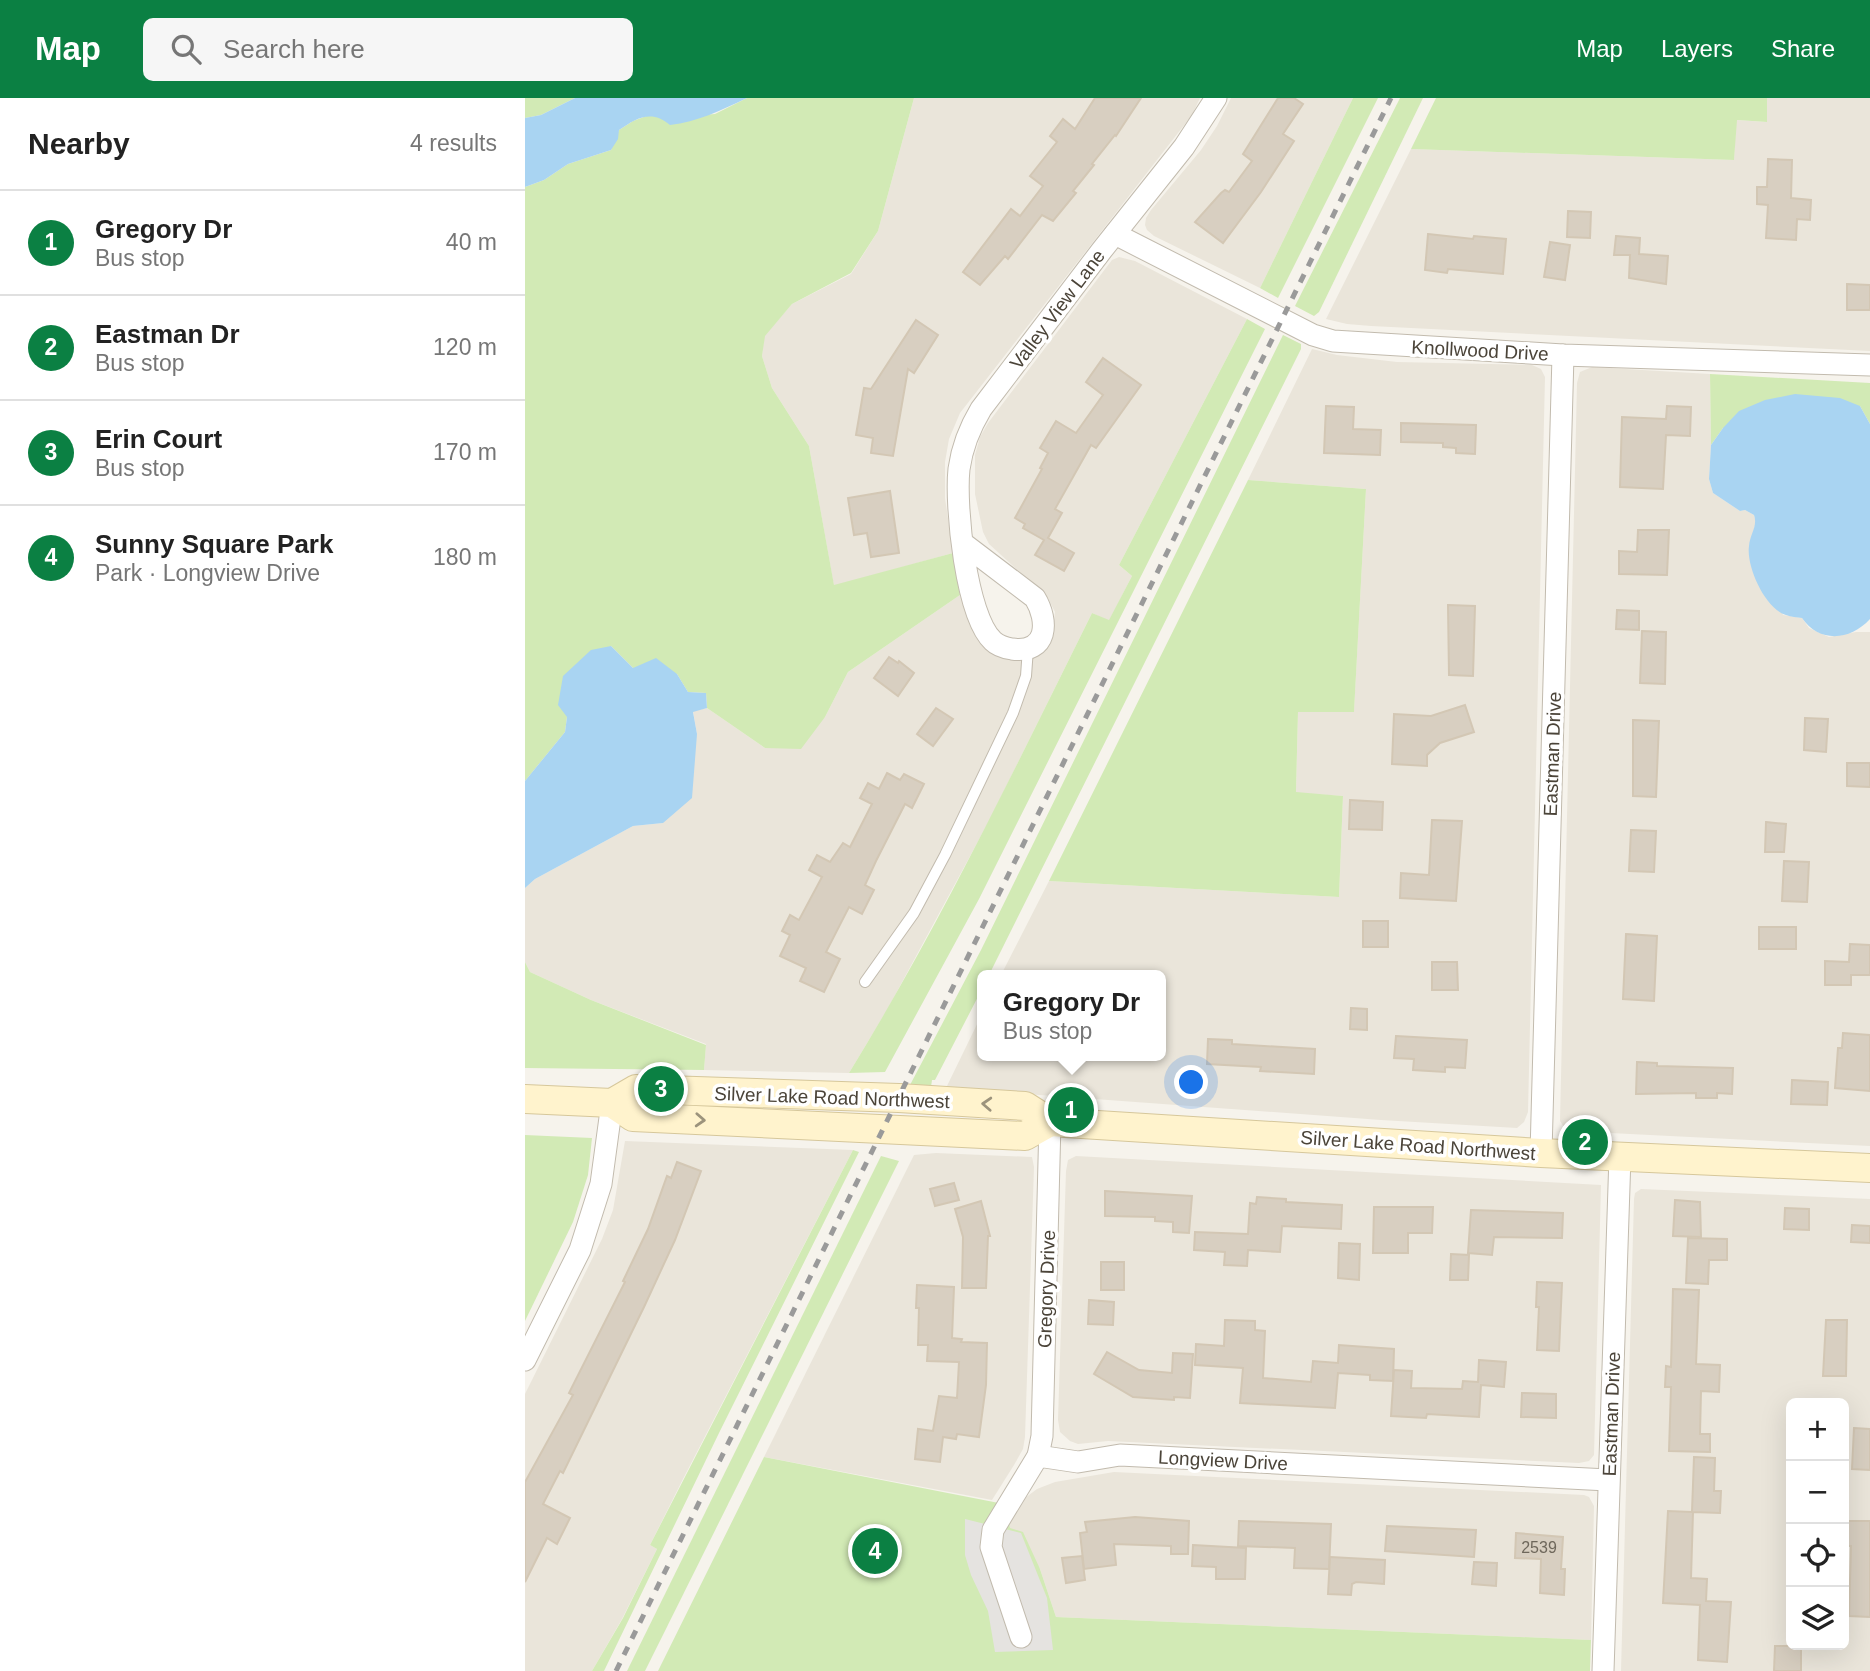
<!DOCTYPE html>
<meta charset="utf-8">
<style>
:root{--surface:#fff;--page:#f6f6f6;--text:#222;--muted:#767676;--line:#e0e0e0;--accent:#0b8043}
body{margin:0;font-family:Arial,sans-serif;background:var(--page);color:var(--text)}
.controls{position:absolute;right:21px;bottom:21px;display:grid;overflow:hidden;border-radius:10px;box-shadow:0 7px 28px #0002}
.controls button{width:63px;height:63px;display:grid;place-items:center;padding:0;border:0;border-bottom:2px solid var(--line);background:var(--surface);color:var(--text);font:35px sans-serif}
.you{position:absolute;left:667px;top:985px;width:24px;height:24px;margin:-18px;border:5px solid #fff;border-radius:50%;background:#1a73e8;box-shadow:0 0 0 10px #1a73e833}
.badge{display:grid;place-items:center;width:46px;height:46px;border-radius:50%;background:var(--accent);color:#fff;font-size:23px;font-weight:700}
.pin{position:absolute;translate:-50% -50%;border:4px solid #fff;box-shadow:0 2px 7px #0006}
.popup{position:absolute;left:452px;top:872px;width:189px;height:91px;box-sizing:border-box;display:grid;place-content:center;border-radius:10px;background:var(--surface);filter:drop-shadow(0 2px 5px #0005);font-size:23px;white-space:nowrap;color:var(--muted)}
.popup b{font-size:26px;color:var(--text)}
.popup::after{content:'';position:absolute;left:50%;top:100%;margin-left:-14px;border:14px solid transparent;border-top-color:var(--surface)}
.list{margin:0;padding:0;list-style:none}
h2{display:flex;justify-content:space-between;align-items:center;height:91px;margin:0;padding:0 28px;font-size:30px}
h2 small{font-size:23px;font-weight:400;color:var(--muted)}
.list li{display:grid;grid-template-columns:46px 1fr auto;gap:21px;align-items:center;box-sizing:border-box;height:105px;padding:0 28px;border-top:2px solid var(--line)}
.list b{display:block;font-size:26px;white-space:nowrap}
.list p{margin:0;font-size:23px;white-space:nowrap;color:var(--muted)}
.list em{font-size:23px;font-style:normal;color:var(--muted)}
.icon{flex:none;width:38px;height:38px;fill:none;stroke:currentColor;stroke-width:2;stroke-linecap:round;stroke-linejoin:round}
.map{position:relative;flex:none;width:1345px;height:1573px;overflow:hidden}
header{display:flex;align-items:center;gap:42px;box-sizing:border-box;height:98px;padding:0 35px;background:var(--accent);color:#fff}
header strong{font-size:33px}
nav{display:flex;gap:38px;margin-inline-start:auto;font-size:24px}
.search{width:490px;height:63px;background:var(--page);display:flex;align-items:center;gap:18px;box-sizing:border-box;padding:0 24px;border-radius:10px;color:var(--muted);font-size:26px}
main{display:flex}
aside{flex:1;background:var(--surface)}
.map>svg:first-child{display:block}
.residential{fill:#eae5da;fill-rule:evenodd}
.green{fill:#d2eab5}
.parking{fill:#e5e3e0}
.water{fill:#a9d4f2}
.building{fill:#d8cfc1;stroke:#d3c7b4;stroke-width:2}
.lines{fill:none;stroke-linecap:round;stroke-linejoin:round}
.service-casing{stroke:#c2bbae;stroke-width:12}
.minor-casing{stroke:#c2bbae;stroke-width:23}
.secondary-casing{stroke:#d6c79b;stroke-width:30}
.service{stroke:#fff;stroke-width:10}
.minor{stroke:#fff;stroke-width:21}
.secondary{stroke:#fff3cd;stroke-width:28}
.rail{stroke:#9a9a9a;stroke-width:5;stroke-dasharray:9 9;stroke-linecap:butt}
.oneway{stroke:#9c937c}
.labels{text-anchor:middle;stroke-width:7;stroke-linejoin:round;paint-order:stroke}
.number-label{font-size:16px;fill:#6e675b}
.street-label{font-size:19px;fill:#4b4439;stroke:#fff}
</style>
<header>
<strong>Map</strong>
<div class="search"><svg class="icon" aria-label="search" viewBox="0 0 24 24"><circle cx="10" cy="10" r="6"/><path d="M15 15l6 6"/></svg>Search here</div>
<nav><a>Map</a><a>Layers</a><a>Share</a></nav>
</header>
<main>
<aside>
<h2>Nearby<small>4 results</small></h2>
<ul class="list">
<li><span class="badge">1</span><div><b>Gregory Dr</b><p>Bus stop</p></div><em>40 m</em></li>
<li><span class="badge">2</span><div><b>Eastman Dr</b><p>Bus stop</p></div><em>120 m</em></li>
<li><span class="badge">3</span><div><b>Erin Court</b><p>Bus stop</p></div><em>170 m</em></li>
<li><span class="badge">4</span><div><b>Sunny Square Park</b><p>Park · Longview Drive</p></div><em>180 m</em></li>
</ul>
</aside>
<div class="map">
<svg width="1345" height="1573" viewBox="0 0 1345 1573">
<rect width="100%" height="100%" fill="#f6f3ec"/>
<g class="residential">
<polygon points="389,0 675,0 667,17 435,315 424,341 420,364 420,400 428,455 309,488 284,348 247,290 237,258 239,238 267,206 326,176 353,133"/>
<polygon points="706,0 828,0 735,190 629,138 622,132 620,127 621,120 626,112 676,52 692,28"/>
<polygon points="1242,0 1345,0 1345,253 846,228 822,226 801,221 886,51 1209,62 1211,22 1241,24"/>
<polygon points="594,159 610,163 722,221 594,467 607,478 584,523 567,515 464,723 362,912 324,975 179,972 181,946 66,902 5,874 0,864 0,790 10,781 108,728 138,725 172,636 168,613 182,610 240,650 300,619 323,574 435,497 445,521 469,557 495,563 508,559 517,553 527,540 530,514 523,500 464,446 458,434 450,396 450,357 455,339 463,325 587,162"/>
<polygon points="787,251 812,257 872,264 1007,267 1016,271 1020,279 1003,1014 999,1024 992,1030 856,1022 421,990 457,916 457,958 635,958 635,877 476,877 524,783 814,799 818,698 771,695 773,614 829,613 841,391 723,382"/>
<polygon points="1067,269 1185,276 1186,347 1184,381 1188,395 1215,413 1220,412 1229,417 1231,424 1224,449 1258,517 1277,520 1284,530 1304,539 1331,534 1345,534 1345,1048 1045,1033 1041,1032 1035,1023 1052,285 1055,274"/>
<polygon points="100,1043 328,1052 158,1381 125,1447 132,1451 97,1521 67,1573 0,1573 0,1296 77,1141 88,1112"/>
<polygon points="411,1055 507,1059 509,1069 500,1339 498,1351 489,1367 467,1402 239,1359 389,1057"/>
<polygon points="551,1058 1076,1087 1069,1357 1064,1363 1054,1365 583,1343 553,1346 545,1343 535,1334 533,1322 541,1073 543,1062"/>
<path d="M1116,1091L1345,1101V1573H1096L1109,1101L1110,1095ZM1266,1305H1319V1547H1266Z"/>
<polygon points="589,1374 1059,1397 1064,1399 1069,1408 1066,1542 531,1519 515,1471 485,1431 484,1423 500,1400 512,1391 530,1384"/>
</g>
<g class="green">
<polygon points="0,0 50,0 16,17 0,20"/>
<polygon points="222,0 389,0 353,133 326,175 267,206 240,238 237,258 247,290 284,348 309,487 428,455 435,497 323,574 300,619 276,651 240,650 182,610 181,595 163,594 152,576 108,570 86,548 42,619 40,634 0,683 0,89 19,82 43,66 86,52 94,32 108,23 124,17 137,20 190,16"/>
<polygon points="828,0 853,0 753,200 735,190"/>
<polygon points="875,0 898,0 794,214 789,218 770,208"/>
<polygon points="911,0 1242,0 1242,24 1212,22 1209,62 886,51"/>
<path d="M722,221L740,231L454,801L360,974L324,975C415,827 490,670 567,515L584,522L607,478L594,467Z"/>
<polygon points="758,237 776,246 776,251 464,877 457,877 457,891 410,982 407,982 406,989 385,987 456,852"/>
<polygon points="1185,276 1345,285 1345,326 1335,308 1198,330 1186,347"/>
<polygon points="723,382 841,391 829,614 773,614 771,694 818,698 814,799 524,783"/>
<polygon points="0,864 5,874 66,902 181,947 179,972 0,970"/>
<polygon points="0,1037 67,1040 63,1077 48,1124 0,1223"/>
<polygon points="328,1052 334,1054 194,1335 79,1573 67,1573 98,1520 132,1451 125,1447"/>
<polygon points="356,1058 374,1063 120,1573 102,1573"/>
<polygon points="239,1359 494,1409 484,1423 485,1430 498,1434 515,1471 531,1519 1066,1542 1065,1573 133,1573"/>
</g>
<polygon class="parking" points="440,1421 496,1435 522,1500 528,1552 470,1554 463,1513 446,1477 440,1457"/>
<g class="water">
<path d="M50,0H222C197,12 172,24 145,27C127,11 111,20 94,32L93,41L86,52L43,66L19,82L0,89V20L16,17Z"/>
<path d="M1270,296L1315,300L1335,308L1345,326V521C1325,543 1294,545 1277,520C1272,519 1266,519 1261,517C1240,511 1221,468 1224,448C1225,436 1233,428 1229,417L1220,412L1215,413L1188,395L1184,381L1186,347L1198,330L1214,313L1240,302Z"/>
<polygon points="86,548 108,570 131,560 152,576 163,594 181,595 182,610 168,614 172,636 167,700 138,725 108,728 10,781 0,790 0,683 40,634 42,619 33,607 38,578 66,552"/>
</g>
<g class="building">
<polygon points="570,0 616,0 591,38 590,37 567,66 569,67 548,93 551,95 528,123 517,117 483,161 480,158 455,187 438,174 486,111 495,118 518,88 505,78 532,44 525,38 538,21 550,31"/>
<polygon points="753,0 769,0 778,6 758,36 769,43 736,94 698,145 670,124 696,95 700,92 704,94 727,63 718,56"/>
<polygon points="1243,61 1267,62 1266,100 1286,102 1285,122 1272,121 1271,142 1241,140 1243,107 1232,106 1232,89 1242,89"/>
<polygon points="1043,113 1066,114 1065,140 1042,139"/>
<polygon points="903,136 948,141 949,138 981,141 978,176 923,171 922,175 900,172"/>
<polygon points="1091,138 1115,140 1114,156 1143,158 1141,186 1104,180 1105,157 1089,157"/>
<polygon points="1025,144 1045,147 1040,182 1019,179"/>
<polygon points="1322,186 1345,187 1345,212 1322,212"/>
<polygon points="391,222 413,237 389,275 383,271 368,358 346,355 348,340 331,337 339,290 346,291"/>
<polygon points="578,260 616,287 571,350 566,347 530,411 537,415 523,440 549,455 539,473 510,457 519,442 498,430 500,426 490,420 517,371 515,370 523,355 515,350 531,323 551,335 578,297 561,284"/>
<polygon points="801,308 829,309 828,331 856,332 855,357 799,355"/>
<polygon points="1142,308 1166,309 1165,338 1141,337 1138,391 1095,389 1097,319 1141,321"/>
<polygon points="876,325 951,327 950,356 931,355 931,350 918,349 918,345 876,344"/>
<polygon points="365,393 374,455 346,459 342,435 329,437 323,400"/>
<polygon points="1113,432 1144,432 1142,477 1094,476 1094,453 1112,454"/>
<polygon points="923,507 950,508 948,578 924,577"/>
<polygon points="1092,512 1114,513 1114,532 1091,531"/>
<polygon points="1117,533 1141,534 1140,586 1115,585"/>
<polygon points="364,559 373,565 374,563 389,575 373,598 349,580"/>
<polygon points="940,607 949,634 915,645 902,657 902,668 867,666 869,616 906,618"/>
<polygon points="411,610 428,621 408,648 392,636"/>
<polygon points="1280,620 1303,621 1301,654 1279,652"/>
<polygon points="1108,622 1134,623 1131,699 1108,698"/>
<polygon points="1322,665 1345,665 1345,689 1322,688"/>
<polygon points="362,675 375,682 379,676 399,686 387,710 380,706 351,763 340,787 349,792 337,816 324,809 301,854 315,861 299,894 275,883 281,870 255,858 265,837 257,833 265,817 274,822 297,779 284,772 292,757 305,764 318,745 325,749 347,706 335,700 343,685 354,691"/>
<polygon points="825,702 858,704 857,732 824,731"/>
<polygon points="907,722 937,723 931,803 875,800 876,775 904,777"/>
<polygon points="1241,724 1261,726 1259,754 1240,754"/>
<polygon points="1106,732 1131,733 1129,774 1104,773"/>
<polygon points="1259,763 1284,764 1282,804 1257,803"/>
<rect x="838" y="823" width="25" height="26"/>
<rect x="1234" y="829" width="37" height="22"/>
<polygon points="1101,836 1132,838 1129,903 1098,901"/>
<polygon points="1325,846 1345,847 1345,877 1326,877 1326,887 1300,887 1300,863 1324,864"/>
<polygon points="907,864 932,864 933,892 907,892"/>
<polygon points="826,910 842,911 842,932 825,931"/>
<polygon points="1318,935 1345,937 1345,993 1310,990 1313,950 1317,950"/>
<polygon points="871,938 942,942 940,970 920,969 920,974 888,972 889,961 869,960"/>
<polygon points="683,941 707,942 707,946 790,951 789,976 735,973 736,969 682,966"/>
<polygon points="1112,964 1132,965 1132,968 1208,970 1207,996 1192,995 1192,1000 1171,1000 1171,995 1111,996"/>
<polygon points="1267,982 1303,984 1302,1007 1266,1006"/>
<polygon points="152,1064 176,1073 150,1142 119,1209 38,1375 35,1373 18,1406 45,1420 32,1446 22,1440 0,1484 0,1384 48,1297 44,1295 100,1184 98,1183 123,1131 142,1078 146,1080"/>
<polygon points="429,1085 434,1102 410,1108 405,1091"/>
<polygon points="580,1093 667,1098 664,1135 648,1134 648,1124 630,1123 630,1119 580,1118"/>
<polygon points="732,1099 761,1101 761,1104 817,1107 816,1131 757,1128 755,1154 723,1152 722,1168 699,1167 700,1154 669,1152 670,1134 723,1136 725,1105 731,1106"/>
<polygon points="1150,1102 1175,1104 1176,1139 1148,1138"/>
<polygon points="456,1103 465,1138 463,1138 461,1190 437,1190 438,1139 430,1111"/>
<polygon points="849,1109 908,1109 907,1135 883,1135 883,1155 848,1155"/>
<polygon points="1260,1110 1284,1111 1284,1132 1259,1131"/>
<polygon points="946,1112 1038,1115 1037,1140 969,1139 967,1157 943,1155"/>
<polygon points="1327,1127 1345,1128 1345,1145 1326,1144"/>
<polygon points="1163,1140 1202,1141 1202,1162 1184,1162 1183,1186 1161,1185"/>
<polygon points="814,1145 835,1146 834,1182 813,1180"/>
<polygon points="926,1156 944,1157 943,1182 925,1182"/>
<rect x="576" y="1164" width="23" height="28"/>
<polygon points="1012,1184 1037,1185 1034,1253 1012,1252 1014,1209 1011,1209"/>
<polygon points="392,1187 429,1189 427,1240 437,1241 436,1244 462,1245 461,1287 454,1339 432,1336 431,1341 418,1339 415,1364 390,1361 393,1331 408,1333 414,1298 432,1300 434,1264 402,1263 403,1247 393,1247 394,1210 391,1210"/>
<polygon points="1148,1191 1174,1192 1171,1266 1195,1267 1194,1294 1176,1293 1175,1336 1185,1336 1185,1354 1144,1353 1146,1289 1140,1289 1141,1268 1146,1269"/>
<polygon points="564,1202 589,1204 588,1227 563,1226"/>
<polygon points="700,1222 730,1223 730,1232 740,1233 738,1280 786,1284 788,1263 813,1265 814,1247 869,1251 868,1283 845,1282 845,1277 813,1275 810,1310 715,1305 718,1270 670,1267 671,1246 699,1248"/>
<polygon points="1301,1222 1322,1222 1321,1278 1298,1278"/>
<polygon points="582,1254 614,1272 647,1275 648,1255 668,1256 665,1300 649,1299 649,1302 608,1299 569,1276"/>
<polygon points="954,1262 981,1264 979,1289 956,1287 954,1319 902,1316 901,1320 866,1318 869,1272 887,1273 886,1290 937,1291 938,1283 953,1284"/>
<polygon points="997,1295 1031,1296 1031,1320 996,1319"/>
<polygon points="1329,1330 1345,1331 1345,1372 1327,1371"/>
<polygon points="1169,1359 1190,1360 1189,1393 1196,1393 1195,1415 1168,1414 1166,1480 1182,1481 1181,1503 1206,1504 1202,1564 1173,1562 1175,1507 1138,1505 1143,1413 1167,1414"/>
<polygon points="610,1419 664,1423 663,1456 646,1456 646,1448 589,1446 591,1467 559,1471 555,1435 562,1434 560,1424"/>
<polygon points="714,1423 806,1426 804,1471 769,1470 770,1450 713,1448"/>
<polygon points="1319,1423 1345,1423 1345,1519 1324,1518 1326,1448 1319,1448"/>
<polygon points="862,1428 951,1432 949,1459 860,1453"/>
<polygon points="991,1435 1038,1439 1036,1471 1040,1471 1039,1497 1015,1495 1016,1461 990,1460"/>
<polygon points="668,1447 721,1450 720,1481 691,1481 691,1469 667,1468"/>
<polygon points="557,1458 560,1482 541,1485 537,1460"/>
<polygon points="805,1459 860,1462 859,1486 831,1484 827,1486 826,1497 803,1496"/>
<polygon points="949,1464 972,1465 971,1488 947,1486"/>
<polygon points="1250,1548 1276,1548 1276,1573 1249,1573"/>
</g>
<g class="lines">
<defs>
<polyline id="service" points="340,884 389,815 420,757 488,615 501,578 503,550"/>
<g id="minor">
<polyline points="590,136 788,237 808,243 1038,257 1345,267"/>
<path d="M439,446L510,500C524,523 523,556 487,551C481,550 473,548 468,543C441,518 430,408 434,371C437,349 444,331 456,311L577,152L659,49L691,0"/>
<polyline points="1016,1055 1038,257"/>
<polyline points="0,1262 55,1152 76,1086 87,1005"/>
<polyline points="513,1358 517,1338 525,1024"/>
<polyline points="496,1539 466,1449 468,1432 513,1358 553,1364 595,1357 1083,1382"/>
<polyline points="1078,1573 1095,1058"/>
</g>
<g id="secondary">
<polyline points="0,1001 87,1005 108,1019 500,1038 525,1024"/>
<polyline points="87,1005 111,991 374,1000 500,1008 525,1024 1016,1055 1345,1070"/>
</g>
</defs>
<use href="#service" class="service-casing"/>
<use href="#minor" class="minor-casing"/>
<use href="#secondary" class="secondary-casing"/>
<use href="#service" class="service"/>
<use href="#minor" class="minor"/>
<use href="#secondary" class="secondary"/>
<polyline class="rail" points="91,1573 866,0"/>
</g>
<defs><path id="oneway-chevron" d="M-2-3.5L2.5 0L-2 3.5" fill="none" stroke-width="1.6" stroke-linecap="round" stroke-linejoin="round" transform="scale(1.75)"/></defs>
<g class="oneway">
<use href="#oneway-chevron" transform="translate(462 1006) rotate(-177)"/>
<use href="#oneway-chevron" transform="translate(175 1022) rotate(3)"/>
</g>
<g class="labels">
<g class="number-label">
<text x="1014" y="1455">2539</text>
</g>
<g class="street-label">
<text transform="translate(532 211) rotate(-53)" y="7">Valley View Lane</text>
<text transform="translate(955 252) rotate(3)" y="7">Knollwood Drive</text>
<text transform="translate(1027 656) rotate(-88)" y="7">Eastman Drive</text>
<text transform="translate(307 999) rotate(2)" y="7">Silver Lake Road Northwest</text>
<text transform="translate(893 1047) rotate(4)" y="7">Silver Lake Road Northwest</text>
<text transform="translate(521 1191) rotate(-88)" y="7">Gregory Drive</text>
<text transform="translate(1086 1316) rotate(-88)" y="7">Eastman Drive</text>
<text transform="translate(698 1362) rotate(3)" y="7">Longview Drive</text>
</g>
</g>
</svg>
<div class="controls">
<button>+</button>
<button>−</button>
<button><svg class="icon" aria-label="locate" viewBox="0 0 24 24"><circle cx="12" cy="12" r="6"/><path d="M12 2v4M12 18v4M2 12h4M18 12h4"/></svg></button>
<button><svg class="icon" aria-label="layers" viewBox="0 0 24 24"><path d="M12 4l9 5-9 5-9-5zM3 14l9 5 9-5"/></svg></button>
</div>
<div class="you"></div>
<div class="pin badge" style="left:546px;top:1012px">1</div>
<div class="popup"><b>Gregory Dr</b>Bus stop</div>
<div class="pin badge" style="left:1060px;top:1044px">2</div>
<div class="pin badge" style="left:136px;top:991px">3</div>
<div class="pin badge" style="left:350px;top:1453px">4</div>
</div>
</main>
